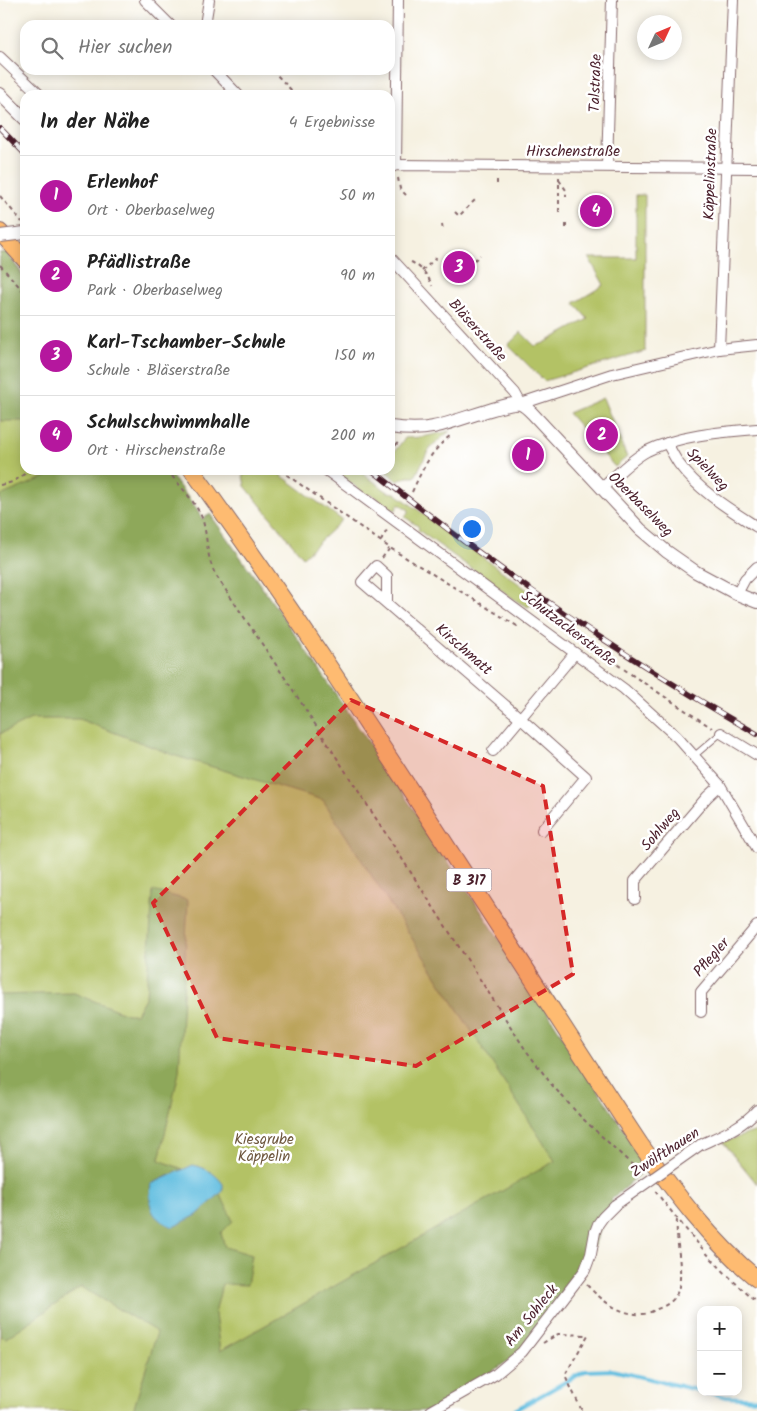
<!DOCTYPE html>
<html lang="de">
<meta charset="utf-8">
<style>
:root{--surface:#fff;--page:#f2f2f2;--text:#222;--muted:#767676;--line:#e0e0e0;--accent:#b5179e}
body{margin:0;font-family:Kalam,sans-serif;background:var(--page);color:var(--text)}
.controls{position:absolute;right:15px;bottom:15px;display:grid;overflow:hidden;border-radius:10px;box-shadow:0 2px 12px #0003}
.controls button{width:45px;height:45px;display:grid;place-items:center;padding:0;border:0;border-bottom:1px solid var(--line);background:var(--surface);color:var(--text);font:25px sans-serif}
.compass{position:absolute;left:637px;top:15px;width:45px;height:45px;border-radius:50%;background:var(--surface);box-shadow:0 2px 12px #0003;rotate:46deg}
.you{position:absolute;left:471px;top:528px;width:18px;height:18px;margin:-12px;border:4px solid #fff;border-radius:50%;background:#1a73e8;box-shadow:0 0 0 8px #1a73e833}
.badge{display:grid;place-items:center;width:32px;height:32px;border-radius:50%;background:var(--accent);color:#fff;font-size:16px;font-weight:700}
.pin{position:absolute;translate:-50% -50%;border:2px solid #fff;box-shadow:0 1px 5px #0006}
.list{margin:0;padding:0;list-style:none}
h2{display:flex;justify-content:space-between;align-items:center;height:65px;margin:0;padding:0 20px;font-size:21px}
h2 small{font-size:16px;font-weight:400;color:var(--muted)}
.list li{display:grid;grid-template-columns:32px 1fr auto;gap:15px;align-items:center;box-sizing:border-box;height:80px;padding:0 20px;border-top:1px solid var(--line)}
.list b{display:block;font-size:19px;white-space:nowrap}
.list p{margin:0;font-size:16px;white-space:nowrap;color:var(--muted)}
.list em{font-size:16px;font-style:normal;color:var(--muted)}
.icon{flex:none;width:28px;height:28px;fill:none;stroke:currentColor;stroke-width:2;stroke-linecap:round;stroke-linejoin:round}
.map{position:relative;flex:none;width:757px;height:1411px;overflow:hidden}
.search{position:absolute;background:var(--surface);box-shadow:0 2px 12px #0003;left:20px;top:20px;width:375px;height:55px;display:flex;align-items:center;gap:12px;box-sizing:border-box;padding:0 18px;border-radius:15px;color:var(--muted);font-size:19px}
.panel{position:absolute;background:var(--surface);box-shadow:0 2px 12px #0003;left:20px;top:90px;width:375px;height:385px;border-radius:15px}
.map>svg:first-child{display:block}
.green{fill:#b3c265;stroke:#7e7048}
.forest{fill:#8ea85a;stroke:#6c6442}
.water{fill:#62bee0;stroke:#566e86}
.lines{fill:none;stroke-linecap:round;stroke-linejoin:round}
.stream{stroke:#62bee0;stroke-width:4}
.service-casing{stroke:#86686b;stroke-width:7}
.minor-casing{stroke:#86686b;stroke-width:12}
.tertiary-casing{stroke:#86686b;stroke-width:14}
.primary-casing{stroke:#86686b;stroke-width:18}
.path{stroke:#86686b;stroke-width:2;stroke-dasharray:4 4;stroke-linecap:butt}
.service{stroke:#fff;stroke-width:5}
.minor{stroke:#fff;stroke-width:10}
.tertiary{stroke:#fff;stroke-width:12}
.primary{stroke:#febb71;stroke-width:16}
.rail-casing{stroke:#4a1f2b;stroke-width:5.5}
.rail{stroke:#fff;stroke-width:4;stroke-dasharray:11;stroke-linecap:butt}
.minor-bridge-casing{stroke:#86686b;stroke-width:12;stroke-linecap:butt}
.tertiary-bridge-casing{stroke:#86686b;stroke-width:14;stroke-linecap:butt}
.minor-bridge{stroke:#fff;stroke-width:10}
.tertiary-bridge{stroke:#fff;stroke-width:12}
.marked{fill:#d62828;fill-opacity:0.2;stroke:#d62828;stroke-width:4;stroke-dasharray:10 6;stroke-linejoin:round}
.labels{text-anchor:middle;stroke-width:5;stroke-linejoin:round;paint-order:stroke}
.shield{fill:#fff;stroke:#80626b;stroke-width:1}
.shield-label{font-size:14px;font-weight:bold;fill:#4a1f2b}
.street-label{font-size:15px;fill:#4a1f2b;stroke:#fff}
.park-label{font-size:15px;fill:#6f583f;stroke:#fff}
</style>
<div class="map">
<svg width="757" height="1411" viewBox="0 0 757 1411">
<rect width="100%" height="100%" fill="#fff"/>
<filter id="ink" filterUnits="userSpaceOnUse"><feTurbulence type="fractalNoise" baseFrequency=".02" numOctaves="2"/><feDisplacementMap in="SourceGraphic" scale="10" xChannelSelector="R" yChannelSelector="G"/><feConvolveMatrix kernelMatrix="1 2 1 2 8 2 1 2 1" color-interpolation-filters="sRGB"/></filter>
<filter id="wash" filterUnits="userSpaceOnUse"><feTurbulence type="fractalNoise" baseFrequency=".0096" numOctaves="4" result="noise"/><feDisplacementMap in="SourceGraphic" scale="20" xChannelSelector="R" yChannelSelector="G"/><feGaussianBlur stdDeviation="1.12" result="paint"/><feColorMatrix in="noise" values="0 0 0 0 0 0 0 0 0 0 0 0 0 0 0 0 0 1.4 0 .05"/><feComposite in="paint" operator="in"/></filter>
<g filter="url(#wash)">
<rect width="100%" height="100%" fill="#f6f1e1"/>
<g class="green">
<polygon points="636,195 645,195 645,350 646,351 544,381 508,345 521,332 535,346 544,343 588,319 574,303 604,285 589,258 636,258"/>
<polygon points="6,252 25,277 25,470 167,470 142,516 578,1137 420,1411 0,1411 0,253"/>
<polygon points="603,398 627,457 615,467 568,413"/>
<polygon points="450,431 433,445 426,455 415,477 407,477 398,481 384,470 390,470 390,457 405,438 422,437"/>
<polygon points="242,470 274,470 342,520 303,557 245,486"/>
<polygon points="334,470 358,470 388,492 395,493 540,599 528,607 518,602 418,530 419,527 405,517 409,510 401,505 398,505 396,510 391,509 371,494 368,496"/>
<polygon points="757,1131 757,1184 723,1142"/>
</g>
<g class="forest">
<polygon points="6,252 25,279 25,421 0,421 0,253"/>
<path d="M48,470H167L196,508L202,519L210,514C363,727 505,947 648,1167L611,1200L615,1205L607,1212L591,1254L522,1352L431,1411H133L157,1332L81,1287L6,1338L0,1336V995L74,993L127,1014H136L146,996L153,891L188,900L179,1072L159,1160L183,1169L151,1184L197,1215L220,1193L233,1221L221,1233L225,1247L252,1255L247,1285L222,1284L215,1314L220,1351L555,1161L323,800L176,756L79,719H31L0,734V496L48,476Z"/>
</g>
<path class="water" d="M193,1165C206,1168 215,1173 223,1184V1191L197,1215L173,1227C150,1218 148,1207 151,1184Z"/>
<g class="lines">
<g class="stream">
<polyline points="706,1392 726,1397 757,1399"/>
<polyline points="513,1411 585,1371 612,1370 701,1391"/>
</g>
</g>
</g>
<g filter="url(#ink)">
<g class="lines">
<defs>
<polyline id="service" points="694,756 721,733"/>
<g id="minor">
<polyline points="145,0 170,25"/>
<polyline points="205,25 209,0"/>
<polyline points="0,57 40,95"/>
<polyline points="214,70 238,95"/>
<polyline points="396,165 398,0"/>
<polyline points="607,166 612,0"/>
<polyline points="390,168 396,165 757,168"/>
<polyline points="390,257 515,393 521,404 612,374 719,349 757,345"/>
<polyline points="719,349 733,0"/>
<path d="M667,443C671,450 674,457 679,464C699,491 729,509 757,527"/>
<polyline points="326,470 624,689 677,737 720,785 757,848"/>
<path d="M602,488C617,475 630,460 647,451C680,435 721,432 757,429"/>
<polyline points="737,594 745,579 757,567"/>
<polyline points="387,603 387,576 376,566 362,582 520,718 586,777 542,830"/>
<polyline points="721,733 757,755"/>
<polyline points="493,751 575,653"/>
<polyline points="635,899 635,881 707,797 720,785"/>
<polyline points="701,1012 701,992 757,926"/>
<path d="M700,1145C721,1135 741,1128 757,1110"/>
<polyline points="431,1411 496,1374 522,1352 585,1270 591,1254 595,1232 598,1224 603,1217 615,1205"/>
</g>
<g id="tertiary">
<polyline points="0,94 25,119"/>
<path d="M390,427C404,429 419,430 433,427C451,424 508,401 520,404C524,405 529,410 532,413L640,529L666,551L696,572L737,594L757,602"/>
</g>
<g id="primary">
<polyline points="0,232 25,260"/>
<path d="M192,470C351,688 491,919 640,1144C675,1193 711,1241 757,1279"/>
</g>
</defs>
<use href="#service" class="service-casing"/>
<use href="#minor" class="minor-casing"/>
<use href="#tertiary" class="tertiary-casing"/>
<use href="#primary" class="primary-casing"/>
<g class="path">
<polyline points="272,70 296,95"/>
<polyline points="398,178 400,189 406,195"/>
<polyline points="559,180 566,190 566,197"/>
<polyline points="497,184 497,176"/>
<polyline points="0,196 22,222"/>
<polyline points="455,212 459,216 477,198"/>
<polyline points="559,212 559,177"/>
<polyline points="442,224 443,231"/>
<polyline points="566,224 566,232"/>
<path d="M411,262C420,266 429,276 432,286"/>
<polyline points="0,265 25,293"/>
<polyline points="468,266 480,255"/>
<polyline points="422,271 438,256"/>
<polyline points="390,452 400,440"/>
<path d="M167,470C178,484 198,504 203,521C208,540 206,555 215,574L291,687L525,1049L552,1085L580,1116L641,1173"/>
<polyline points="280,470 390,548 517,626 518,624"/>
<polyline points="0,485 13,482 30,470"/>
<path d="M412,492C423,468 430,452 451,435"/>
<polyline points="381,541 387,530"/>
<polyline points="382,558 390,548"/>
<polyline points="533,608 535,606 635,677 712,728"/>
<path d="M655,1191C686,1230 718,1270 757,1302"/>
<path d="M587,1285C601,1300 621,1316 643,1314C647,1314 653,1311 657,1309C666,1306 674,1301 677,1293C685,1273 675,1242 677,1220"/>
<polyline points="543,1343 558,1334 588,1335 565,1375 582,1411"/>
</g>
<use href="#service" class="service"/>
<use href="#minor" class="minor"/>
<use href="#tertiary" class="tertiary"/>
<use href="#primary" class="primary"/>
<defs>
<g id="rail">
<polyline points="0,128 25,154"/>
<path d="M372,470C491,566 624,658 757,734"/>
</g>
</defs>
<use href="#rail" class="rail-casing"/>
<use href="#rail" class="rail"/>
<defs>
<polyline id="minor-bridge" points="615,1205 700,1145"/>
<polyline id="tertiary-bridge" points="0,236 25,233"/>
</defs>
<use href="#minor-bridge" class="minor-bridge-casing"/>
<use href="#tertiary-bridge" class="tertiary-bridge-casing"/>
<use href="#minor-bridge" class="minor-bridge"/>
<use href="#tertiary-bridge" class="tertiary-bridge"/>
</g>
</g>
<path class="marked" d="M351,700L543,786L573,974L416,1066L217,1038L153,903Z"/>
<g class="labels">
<rect class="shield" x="446.5" y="868.5" width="45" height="23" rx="4"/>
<g class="shield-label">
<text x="469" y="885">B 317</text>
</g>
<g class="street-label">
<text transform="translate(595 83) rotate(-88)" y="5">Talstraße</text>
<text x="573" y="156">Hirschenstraße</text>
<text transform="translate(710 174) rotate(-88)" y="5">Käppelinstraße</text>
<text transform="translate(478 330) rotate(48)" y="5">Bläserstraße</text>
<text transform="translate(708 469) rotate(46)" y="5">Spielweg</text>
<text transform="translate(641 504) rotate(45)" y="5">Oberbaselweg</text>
<text transform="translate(569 628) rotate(37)" y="5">Schutzackerstraße</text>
<text transform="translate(464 649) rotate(41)" y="5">Kirschmatt</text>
<text transform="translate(660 829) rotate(-50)" y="5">Sohlweg</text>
<text transform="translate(711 957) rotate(-49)" y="5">Pflegler</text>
<text transform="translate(665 1152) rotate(-33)" y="5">Zwölfthauen</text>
<text transform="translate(531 1315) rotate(-51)" y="5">Am Sohleck</text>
</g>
<g class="park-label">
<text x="264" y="1144">Kiesgrube<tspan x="264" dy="17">Käppelin</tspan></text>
</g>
</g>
</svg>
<div class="controls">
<button>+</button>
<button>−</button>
</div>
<svg class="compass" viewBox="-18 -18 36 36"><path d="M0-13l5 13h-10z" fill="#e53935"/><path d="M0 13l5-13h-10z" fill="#767676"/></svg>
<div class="you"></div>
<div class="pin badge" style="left:528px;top:455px">1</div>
<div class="pin badge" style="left:602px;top:435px">2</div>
<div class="pin badge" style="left:459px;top:267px">3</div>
<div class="pin badge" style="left:596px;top:211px">4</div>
<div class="search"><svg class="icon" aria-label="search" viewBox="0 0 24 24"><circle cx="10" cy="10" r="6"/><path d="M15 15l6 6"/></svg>Hier suchen</div>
<section class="panel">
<h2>In der Nähe<small>4 Ergebnisse</small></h2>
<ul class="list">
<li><span class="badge">1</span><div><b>Erlenhof</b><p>Ort · Oberbaselweg</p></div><em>50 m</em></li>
<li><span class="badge">2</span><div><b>Pfädlistraße</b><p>Park · Oberbaselweg</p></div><em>90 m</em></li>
<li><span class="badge">3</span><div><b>Karl-Tschamber-Schule</b><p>Schule · Bläserstraße</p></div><em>150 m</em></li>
<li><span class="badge">4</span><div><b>Schulschwimmhalle</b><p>Ort · Hirschenstraße</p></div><em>200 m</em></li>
</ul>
</section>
</div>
